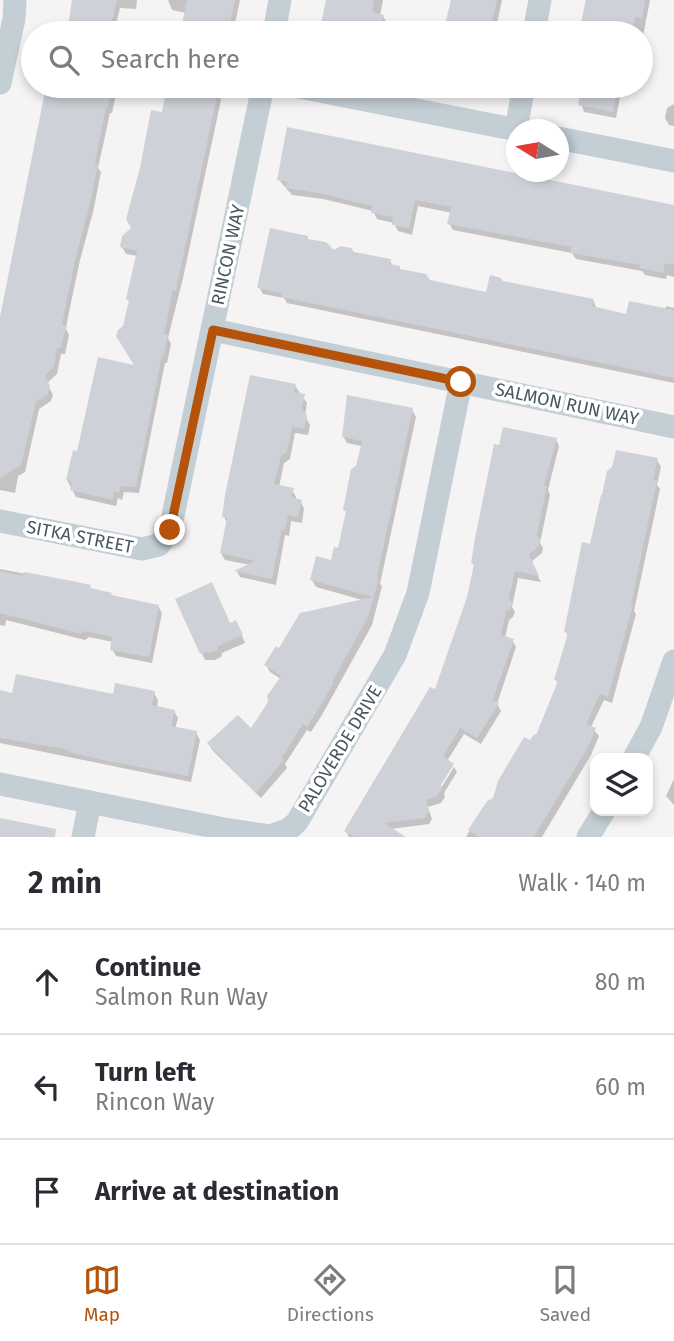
<!DOCTYPE html>
<meta charset="utf-8">
<style>
:root{--surface:#fff;--page:#f2f2f3;--text:#2b2b33;--muted:#7c7c81;--line:#e1e1e2;--accent:#b45309}
body{margin:0;font-family:"Fira Sans",sans-serif;background:var(--page);color:var(--text)}
.controls{position:absolute;right:21px;bottom:21px;display:grid;overflow:hidden;border-radius:14px;box-shadow:0 4px 10px #0003}
.controls button{width:63px;height:63px;display:grid;place-items:center;padding:0;border:0;border-bottom:2px solid var(--line);background:var(--surface);color:var(--text);font:35px sans-serif}
.compass{position:absolute;left:506px;top:119px;width:63px;height:63px;border-radius:50%;background:var(--surface);box-shadow:0 4px 10px #0003;rotate:281deg}
.stop{position:absolute;width:21px;height:21px;margin:-16px;border:5px solid #b45309;border-radius:50%;background:#fff}
.stop.end{background:#b45309;border-color:#fff;box-shadow:0 2px 7px #0008}
.list{margin:0;padding:0;list-style:none}
h2{display:flex;justify-content:space-between;align-items:center;height:91px;margin:0;padding:0 28px;font-size:30px}
h2 small{font-size:23px;font-weight:400;color:var(--muted)}
.list li{display:grid;grid-template-columns:46px 1fr auto;gap:21px;align-items:center;box-sizing:border-box;height:105px;padding:0 28px;border-top:2px solid var(--line)}
.list b{display:block;font-size:26px;white-space:nowrap}
.list p{margin:0;font-size:23px;white-space:nowrap;color:var(--muted)}
.list em{font-size:23px;font-style:normal;color:var(--muted)}
.icon{flex:none;width:38px;height:38px;fill:none;stroke:currentColor;stroke-width:2;stroke-linecap:round;stroke-linejoin:round}
.map{position:relative;flex:none;width:674px;height:837px;overflow:hidden}
.search{position:absolute;background:var(--surface);box-shadow:0 4px 10px #0003;left:21px;right:21px;top:21px;height:77px;display:flex;align-items:center;gap:18px;box-sizing:border-box;padding:0 24px;border-radius:38px;color:var(--muted);font-size:26px}
.sheet{height:406px;background:var(--surface)}
nav{display:flex;justify-content:space-around;align-items:center;box-sizing:border-box;height:98px;border-top:2px solid var(--line);background:var(--surface);font-size:19px;color:var(--muted)}
nav a{display:grid;justify-items:center;gap:4px}
nav .on{color:var(--accent)}
.map>svg:first-child{display:block}
.shadow{fill:#0003}
.building{fill:#ced2d8}
.lines{fill:none;stroke-linecap:round;stroke-linejoin:round}
.minor{stroke:#c3ced5;stroke-width:23}
.route{stroke:#b45309;stroke-width:9}
.labels{text-anchor:middle;stroke-width:7;stroke-linejoin:round;paint-order:stroke}
.street-label{font-size:18px;fill:#495762;stroke:#fff}
</style>
<div class="map">
<svg width="674" height="837" viewBox="0 0 674 837">
<rect width="100%" height="100%" fill="#f5f3f3"/>
<g class="shadow">
<polygon points="78,0 137,0 136,9 120,8 114,33 67,33 72,10"/>
<polygon points="168,0 240,0 233,33 182,33 186,13 172,10"/>
<polygon points="327,0 383,0 380,16 383,16 387,23 385,33 320,33"/>
<polygon points="451,0 502,0 495,33 445,33"/>
<polygon points="586,0 650,0 641,47 641,33 579,33"/>
<polygon points="426,30 443,33 426,33"/>
<polygon points="48,86 115,86 117,89 112,113 110,113 98,168 101,172 93,212 80,260 68,317 66,329 69,335 65,354 61,354 57,374 47,383 53,395 51,401 39,409 25,472 18,476 15,493 0,490 0,321"/>
<polygon points="169,86 221,86 219,96 221,100 183,278 168,338 171,344 167,363 165,363 139,493 124,492 122,500 118,498 116,506 76,497 67,480 78,453 137,367 125,327 130,303 128,299 138,256 126,254 122,247 133,229"/>
<polygon points="569,86 622,86 616,118 584,112 577,91 572,90"/>
<polygon points="674,104 674,126 669,125 665,118 667,108"/>
<polygon points="279,180 674,207 674,277 667,275 666,279 645,275 642,271 576,259 572,253 453,230 449,223 452,213 418,206 412,235 398,231 394,223 377,219 373,211 323,199 292,195"/>
<polygon points="307,237 309,241 334,252 390,260 393,267 401,271 429,281 488,294 502,283 593,300 597,309 628,316 665,310 666,306 674,308 674,383 287,303 284,298 263,294 259,287"/>
<polygon points="295,386 307,403 305,416 310,425 308,435 295,433 290,459 284,463 279,487 292,490 296,497 296,500 300,501 304,508 302,523 291,521 289,536 285,535 276,585 240,577 237,571 250,565 225,560 221,553 227,523 224,517"/>
<polygon points="412,410 416,417 380,584 382,586 372,625 322,715 311,732 307,730 285,764 287,768 261,798 213,751 209,744 251,730 270,703 281,679 270,672 266,665 280,650 366,601 316,587 312,580 332,562 340,550 347,514 345,510 362,446 347,443 343,436"/>
<polygon points="556,439 559,446 548,490 550,495 540,543 543,548 542,553 531,562 541,582 518,578 512,607 515,612 513,617 509,620 505,638 512,640 516,647 497,704 501,711 481,744 464,734 447,761 453,766 451,766 435,791 438,793 454,767 457,772 444,793 445,797 441,803 428,807 432,819 429,824 391,829 403,837 349,837 346,831 436,692 469,598 475,567 472,563"/>
<polygon points="657,460 661,467 657,485 660,489 634,611 636,614 612,703 604,700 591,727 599,736 591,755 542,837 466,837 478,817 495,800 531,743 536,738 559,684 556,680 569,637 566,632 592,546"/>
<polygon points="0,569 89,586 92,591 112,597 158,606 162,613 152,663 116,656 112,649 113,642 89,637 85,640 6,620 5,626 0,625"/>
<polygon points="177,600 239,629 245,643 222,653 221,657 215,660 205,660"/>
<polygon points="0,692 13,695 114,696 154,693 158,700 157,708 174,711 178,718 175,729 196,733 200,740 191,782 0,743"/>
<polygon points="674,779 674,805 666,796"/>
</g>
<g class="building">
<polygon points="72,0 117,0 109,33 67,33"/>
<polygon points="187,0 235,0 228,33 180,33"/>
<polygon points="326,0 374,0 372,12 384,15 380,33 319,33"/>
<polygon points="451,0 497,0 489,33 443,33"/>
<polygon points="586,0 645,0 642,18 635,17 632,33 579,33"/>
<polygon points="46,86 113,86 108,107 106,107 95,163 98,164 90,204 77,252 65,309 62,325 66,326 61,348 57,348 54,367 45,375 50,386 48,394 36,402 21,465 0,478 0,317"/>
<polygon points="167,86 214,86 213,90 218,91 176,291 173,290 164,334 168,335 164,357 162,356 136,487 121,486 119,493 114,492 113,500 70,490 72,482 66,480 73,450 77,451 98,357 134,365 116,336 118,330 123,326 129,300 126,299 137,251 120,247 122,236 131,228 126,219 140,168 151,110 162,112"/>
<polygon points="582,86 618,86 613,112 578,105"/>
<polygon points="287,127 674,205 674,265 665,263 663,273 639,268 640,265 570,253 571,247 447,224 451,207 415,200 409,228 392,225 393,217 371,213 372,206 318,193 286,188 287,182 277,180"/>
<polygon points="270,228 308,236 308,239 326,242 334,250 341,246 351,248 354,252 391,259 390,264 400,266 400,269 426,274 430,280 486,292 490,275 501,278 503,281 594,299 592,306 626,314 629,301 674,310 674,378 281,297 282,293 257,288"/>
<polygon points="250,375 296,384 294,392 305,394 302,408 307,416 304,429 292,427 287,452 281,456 274,484 294,488 291,497 302,500 298,517 288,515 285,530 282,529 272,579 234,571 255,561 220,553 227,518 222,517 225,495"/>
<polygon points="347,395 413,408 377,577 379,578 368,617 332,682 334,683 307,727 303,724 282,757 284,760 256,793 207,743 238,715 251,728 268,702 267,696 281,676 264,665 276,646 279,648 300,613 373,597 310,580 316,556 331,560 334,547 338,548 346,511 343,510 351,469 356,466 362,441 342,437"/>
<polygon points="503,427 557,438 544,486 547,486 537,535 540,539 539,546 529,554 539,576 515,571 509,599 512,603 510,610 506,612 501,635 514,639 493,700 499,703 477,738 460,728 443,756 454,764 441,785 442,789 437,796 426,800 429,811 425,818 384,823 406,837 354,837 344,831 430,687 435,689 467,597 474,564 471,563 475,538 488,474 494,444 499,445"/>
<polygon points="616,450 658,458 653,480 657,480 631,605 633,605 608,697 600,694 586,724 596,728 588,747 534,837 479,837 468,830 487,801 493,798 498,781 524,737 530,740 534,734 536,735 558,681 554,680 568,633 564,632 582,542 590,544 601,495 602,495 607,471 612,467"/>
<polygon points="0,571 23,576 24,572 72,581 91,585 90,588 112,593 111,595 159,605 149,657 110,650 112,637 84,631 81,634 0,613"/>
<polygon points="212,582 230,623 236,620 243,635 218,646 218,650 211,653 206,652 200,654 175,599"/>
<polygon points="16,674 113,694 115,683 155,691 152,705 175,710 171,726 197,731 188,776 107,761 69,752 70,750 0,738 0,690 12,693"/>
<polygon points="0,818 56,829 55,837 0,837"/>
</g>
<g class="lines">
<g class="minor">
<polyline points="274,33 280,0"/>
<polyline points="534,33 540,0"/>
<polyline points="0,83 14,19 15,0"/>
<polyline points="294,86 518,130"/>
<polyline points="516,129 524,86"/>
<polyline points="558,138 674,161"/>
<polyline points="213,330 674,427"/>
<polyline points="0,521 142,549 159,545 170,530 263,86"/>
<polyline points="634,758 651,727 674,661"/>
<polyline points="0,784 224,829 270,836 288,830 297,822 395,655 418,593 461,382"/>
<polyline points="83,837 90,802"/>
<polyline points="588,837 604,811"/>
</g>
</g>
<g class="lines">
<polyline class="route" points="170,530 213,330 461,382"/>
</g>
<g class="labels">
<g class="street-label">
<text transform="translate(228 255) rotate(-78)" y="6">RINCON WAY</text>
<text transform="translate(567 404) rotate(12)" y="6">SALMON RUN WAY</text>
<text transform="translate(80 537) rotate(11)" y="6">SITKA STREET</text>
<text transform="translate(340 749) rotate(-59)" y="6">PALOVERDE DRIVE</text>
</g>
</g>
</svg>
<div class="controls">
<button><svg class="icon" aria-label="layers" viewBox="0 0 24 24"><path d="M12 4l9 5-9 5-9-5zM3 14l9 5 9-5"/></svg></button>
</div>
<svg class="compass" viewBox="-18 -18 36 36"><path d="M0-13l5 13h-10z" fill="#e53935"/><path d="M0 13l5-13h-10z" fill="#7c7c81"/></svg>
<div class="stop" style="left:461px;top:382px"></div>
<div class="stop end" style="left:170px;top:530px"></div>
<div class="search"><svg class="icon" aria-label="search" viewBox="0 0 24 24"><circle cx="10" cy="10" r="6"/><path d="M15 15l6 6"/></svg>Search here</div>
</div>
<section class="sheet">
<h2>2 min<small>Walk · 140 m</small></h2>
<ul class="list">
<li><svg class="icon" aria-label="ahead" viewBox="0 0 24 24"><path d="M12 20V5M6 11l6-6 6 6"/></svg><div><b>Continue</b><p>Salmon Run Way</p></div><em>80 m</em></li>
<li><svg class="icon" aria-label="left" viewBox="0 0 24 24"><path d="M17 20v-9H6M10 6l-5 5 5 5"/></svg><div><b>Turn left</b><p>Rincon Way</p></div><em>60 m</em></li>
<li><svg class="icon" aria-label="arrive" viewBox="0 0 24 24"><path d="M6 21V4h12l-3 4 3 4H6"/></svg><div><b>Arrive at destination</b></div></li>
</ul>
</section>
<nav>
<a class="on"><svg class="icon" aria-label="map" viewBox="0 0 24 24"><path d="M3 6l6-2 6 2 6-2v14l-6 2-6-2-6 2zM9 4v14M15 6v14"/></svg>Map</a>
<a><svg class="icon" aria-label="directions" viewBox="0 0 24 24"><path d="M12 3l9 9-9 9-9-9zM9 14v-3h6M13 9l2 2-2 2"/></svg>Directions</a>
<a><svg class="icon" aria-label="saved" viewBox="0 0 24 24"><path d="M7 4h10v16l-5-4-5 4z"/></svg>Saved</a>
</nav>
